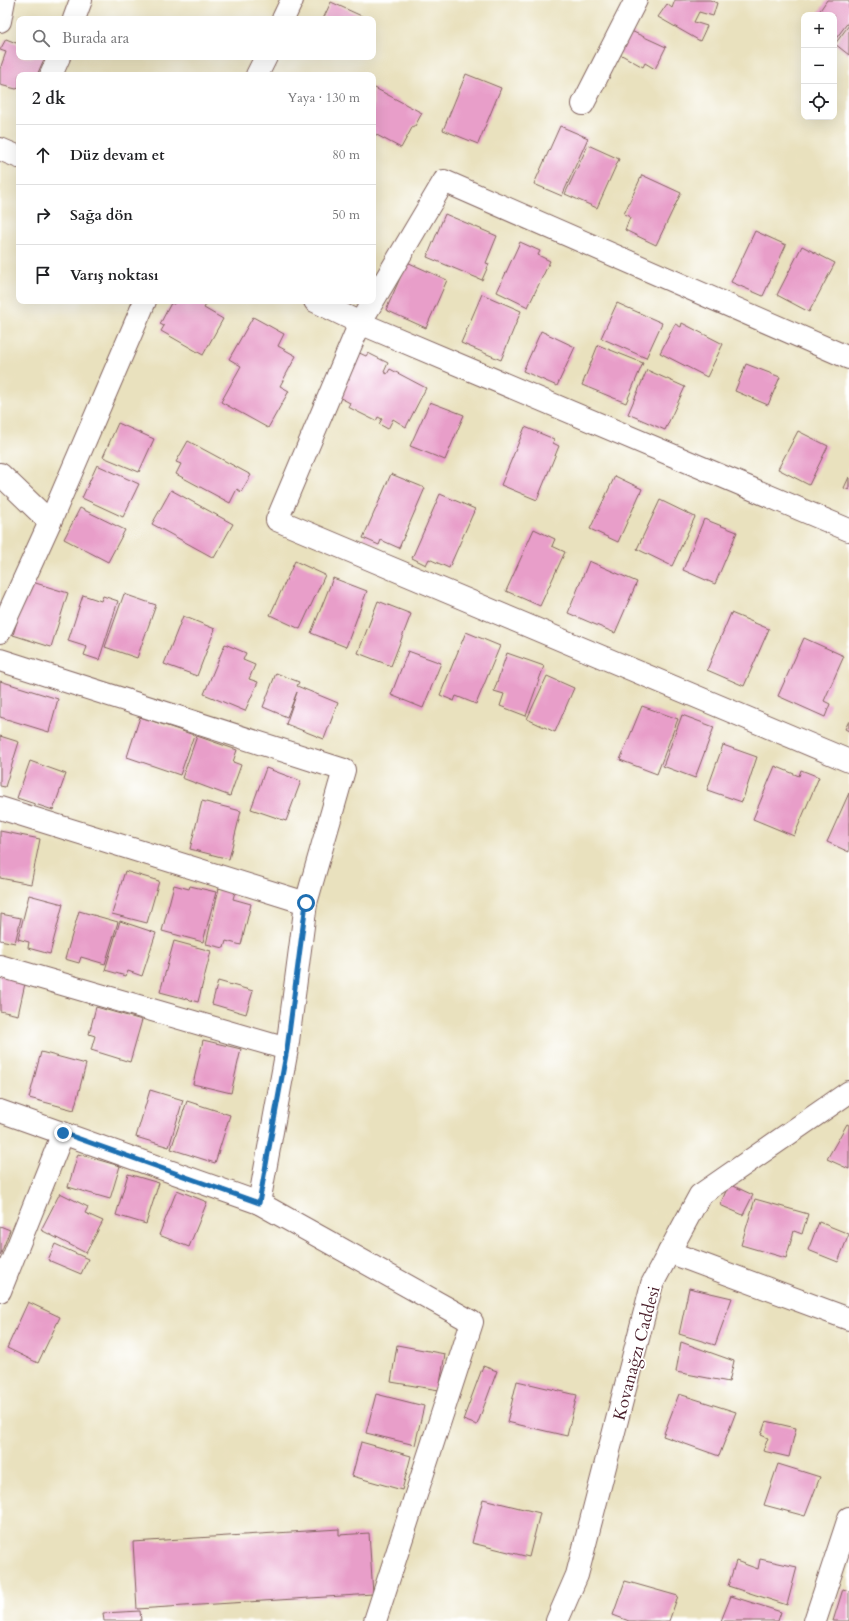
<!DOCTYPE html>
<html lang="tr">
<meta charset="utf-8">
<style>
:root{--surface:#fff;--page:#f6f6f6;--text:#202124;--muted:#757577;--line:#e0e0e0}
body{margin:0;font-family:Cardo,serif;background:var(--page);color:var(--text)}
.controls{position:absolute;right:12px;top:12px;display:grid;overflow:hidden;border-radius:8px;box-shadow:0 4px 16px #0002}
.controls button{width:36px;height:36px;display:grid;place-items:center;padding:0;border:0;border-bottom:1px solid var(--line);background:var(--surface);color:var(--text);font:20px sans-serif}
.stop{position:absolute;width:12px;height:12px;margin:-9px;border:3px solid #1f6fb2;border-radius:50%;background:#fff}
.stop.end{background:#1f6fb2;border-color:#fff;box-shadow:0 1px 4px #0008}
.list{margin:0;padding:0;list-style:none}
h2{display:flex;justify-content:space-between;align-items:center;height:52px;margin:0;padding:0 16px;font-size:17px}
h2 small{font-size:13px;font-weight:400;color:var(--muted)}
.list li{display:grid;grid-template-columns:26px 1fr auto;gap:12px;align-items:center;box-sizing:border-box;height:60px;padding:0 16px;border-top:1px solid var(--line)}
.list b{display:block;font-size:15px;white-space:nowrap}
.list em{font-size:13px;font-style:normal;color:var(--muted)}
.icon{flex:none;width:22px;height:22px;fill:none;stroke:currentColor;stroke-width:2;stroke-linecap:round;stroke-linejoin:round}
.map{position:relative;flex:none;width:849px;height:1621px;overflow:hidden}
.search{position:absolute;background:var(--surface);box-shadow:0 4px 16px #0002;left:16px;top:16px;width:360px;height:44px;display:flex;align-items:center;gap:10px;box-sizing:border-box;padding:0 14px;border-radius:8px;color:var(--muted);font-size:15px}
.panel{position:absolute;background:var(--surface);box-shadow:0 4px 16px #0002;left:16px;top:72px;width:360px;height:232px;border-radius:8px}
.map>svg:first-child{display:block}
.building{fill:#e89ec9}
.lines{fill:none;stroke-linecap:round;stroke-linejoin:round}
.minor-casing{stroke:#82635e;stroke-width:24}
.tertiary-casing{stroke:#82635e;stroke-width:24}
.minor{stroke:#fff;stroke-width:22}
.tertiary{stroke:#fff;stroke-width:22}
.route{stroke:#1f6fb2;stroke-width:5}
.labels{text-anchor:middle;stroke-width:3.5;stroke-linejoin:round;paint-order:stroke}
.street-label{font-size:17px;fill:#4a1f2b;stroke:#fff}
</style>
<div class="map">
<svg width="849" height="1621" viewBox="0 0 849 1621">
<rect width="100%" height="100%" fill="#fff"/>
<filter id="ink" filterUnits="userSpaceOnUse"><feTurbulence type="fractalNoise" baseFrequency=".025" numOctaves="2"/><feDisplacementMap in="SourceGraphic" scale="8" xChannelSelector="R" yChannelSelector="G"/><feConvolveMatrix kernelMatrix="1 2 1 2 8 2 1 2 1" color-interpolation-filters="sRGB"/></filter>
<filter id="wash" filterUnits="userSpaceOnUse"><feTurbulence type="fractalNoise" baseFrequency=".012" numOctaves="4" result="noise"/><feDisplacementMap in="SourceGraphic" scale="16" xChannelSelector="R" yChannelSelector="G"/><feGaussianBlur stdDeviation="0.9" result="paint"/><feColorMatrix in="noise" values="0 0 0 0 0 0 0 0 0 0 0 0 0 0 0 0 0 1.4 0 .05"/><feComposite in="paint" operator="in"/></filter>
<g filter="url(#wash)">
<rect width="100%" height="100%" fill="#e9e1be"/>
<g id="blocks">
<g class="building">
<polygon points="675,0 710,0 717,3 713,16 699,12 694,22 707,26 700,41 658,17 667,4 672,8"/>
<polygon points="827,0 849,0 849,21 834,41 834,15 817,15"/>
<polygon points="331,2 368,19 323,19"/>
<polygon points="849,25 849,55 835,44"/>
<polygon points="629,30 666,47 655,69 645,63 643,67 618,53"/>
<polygon points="6,39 19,44 19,57 45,57 37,75 19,75 19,88 16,89 0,85 0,69 6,52 0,50"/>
<polygon points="466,74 501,88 478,144 443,130"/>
<polygon points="373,87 422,113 415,126 413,126 401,148 373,133"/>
<polygon points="560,126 588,138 562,196 534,184"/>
<polygon points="588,145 619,159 597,208 565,194"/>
<polygon points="642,175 681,193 656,245 625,230 630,217 624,214"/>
<polygon points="445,214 497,236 486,263 489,264 482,280 427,257"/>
<polygon points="755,231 786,245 763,296 731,282"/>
<polygon points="520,242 540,251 538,255 550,261 528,307 497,292"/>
<polygon points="802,246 835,263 809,312 777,295"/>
<polygon points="407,262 447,280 426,328 386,310"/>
<polygon points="482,294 521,311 501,360 461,343"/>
<polygon points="176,301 208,301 204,308 223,319 203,355 161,331 164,326 160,324 171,303 174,304"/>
<polygon points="617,303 662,323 646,358 601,338"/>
<polygon points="253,317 284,334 278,346 296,356 280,386 289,391 268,428 221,402 241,366 229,359"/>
<polygon points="682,323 723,344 707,377 660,353 675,324 681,327"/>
<polygon points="541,331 575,347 557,386 523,371"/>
<polygon points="598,345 643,363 626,403 582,385"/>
<polygon points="355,351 366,356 368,353 388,363 384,372 387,374 390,369 426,388 406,427 393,419 388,429 379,424 382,419 378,417 376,421 348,407 350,403 333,394"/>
<polygon points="746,364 780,377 768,405 735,391"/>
<polygon points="647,370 685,387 665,430 628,414"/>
<polygon points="430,402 464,415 445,460 410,446"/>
<polygon points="118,423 154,439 139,472 103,457"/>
<polygon points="525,427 554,439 553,443 559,446 537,500 501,485"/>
<polygon points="798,431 828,446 809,485 778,469"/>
<polygon points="188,441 251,475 241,492 237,489 230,503 176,474 181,464 176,462"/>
<polygon points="97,465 139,484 123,517 82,498"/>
<polygon points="391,474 425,488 399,548 381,540 379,545 363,538"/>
<polygon points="615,476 642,489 618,542 590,529"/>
<polygon points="849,477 849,490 844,488"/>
<polygon points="171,490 233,524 214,558 152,524"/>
<polygon points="440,494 475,509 449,568 429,559 426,565 412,558"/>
<polygon points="660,500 695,517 672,566 637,549"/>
<polygon points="80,508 125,530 108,562 64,539"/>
<polygon points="704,519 737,532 715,584 683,570"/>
<polygon points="534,529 555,539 552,546 565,552 540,606 506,591"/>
<polygon points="295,561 325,575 300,629 270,615"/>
<polygon points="589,561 637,582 615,633 568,613"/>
<polygon points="333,578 367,591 346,647 311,633"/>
<polygon points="29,581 68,593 51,647 13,635"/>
<polygon points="124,594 156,605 137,658 105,647"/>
<polygon points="83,595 101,601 103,596 118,601 99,660 84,655 87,647 68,641"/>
<polygon points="378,601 411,614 391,666 358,653"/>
<polygon points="731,613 769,629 744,686 707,670"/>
<polygon points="183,616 215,629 197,676 164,664"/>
<polygon points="466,632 500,646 476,704 456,696 454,701 440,695"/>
<polygon points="804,638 844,656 824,701 830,704 825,717 778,696"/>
<polygon points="225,644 246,653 243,660 255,665 249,679 258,682 245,711 204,694"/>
<polygon points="408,651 441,663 423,708 391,695"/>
<polygon points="507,653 544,666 526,716 500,706 504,694 494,691"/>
<polygon points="276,673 299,682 297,686 338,703 324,739 286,724 297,692 287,717 263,707"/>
<polygon points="547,676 574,688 555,732 527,719"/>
<polygon points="0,681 58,699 49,732 0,717"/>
<polygon points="642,706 678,719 657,774 620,760"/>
<polygon points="682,715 714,727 695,778 663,766"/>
<polygon points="140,717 194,735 180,775 127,757"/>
<polygon points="849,721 849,731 845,729"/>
<polygon points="0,736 19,742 5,787 0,786"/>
<polygon points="197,736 237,750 233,762 241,765 230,796 182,778"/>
<polygon points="723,745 757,757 742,802 707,790"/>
<polygon points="30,761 66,774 53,810 17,798"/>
<polygon points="775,766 799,776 801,770 819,777 794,836 753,819"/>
<polygon points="266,768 301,781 286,821 251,809"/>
<polygon points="849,793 849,852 827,842"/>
<polygon points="202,801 241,811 229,859 190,849"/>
<polygon points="0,831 40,839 31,884 0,878"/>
<polygon points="125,871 159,881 147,923 112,914"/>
<polygon points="174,885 189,889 190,886 216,892 203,942 162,931"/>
<polygon points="219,888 235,892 233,899 251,904 241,945 226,941 224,948 206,944"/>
<polygon points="29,895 63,904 50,954 28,948 29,942 18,939"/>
<polygon points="79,911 118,922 105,964 81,957 79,963 65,959"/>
<polygon points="1,914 21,918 15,943 0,940"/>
<polygon points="120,921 156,933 142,976 128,971 126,976 105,970"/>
<polygon points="174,941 211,951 198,1002 160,992"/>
<polygon points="0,974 26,979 18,1015 0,1011"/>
<polygon points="218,981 253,991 246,1014 212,1004"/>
<polygon points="96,1007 142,1020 130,1062 91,1050 95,1036 89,1034"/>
<polygon points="203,1040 241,1049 231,1093 193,1084"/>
<polygon points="41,1052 86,1064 74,1110 29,1098"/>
<polygon points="150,1090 183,1100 169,1147 136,1137"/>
<polygon points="187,1101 230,1115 215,1163 171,1149"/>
<polygon points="847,1124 849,1125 849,1169 827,1159"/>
<polygon points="78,1154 120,1166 110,1199 68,1187"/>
<polygon points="128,1174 159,1183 146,1224 116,1215"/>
<polygon points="729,1184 753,1195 743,1215 720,1205"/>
<polygon points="177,1190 207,1202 189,1247 159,1235"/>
<polygon points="60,1193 88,1207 85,1213 103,1221 86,1253 41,1230"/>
<polygon points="755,1199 808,1214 802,1234 794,1231 786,1258 741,1245"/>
<polygon points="819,1222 849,1234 838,1262 808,1250"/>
<polygon points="0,1226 10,1230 0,1256"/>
<polygon points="55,1244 88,1259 81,1274 48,1260"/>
<polygon points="689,1288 732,1298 715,1345 679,1334"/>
<polygon points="28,1302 60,1317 38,1363 7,1348"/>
<polygon points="681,1342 734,1361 729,1382 676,1372"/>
<polygon points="397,1345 445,1354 439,1390 391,1382"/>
<polygon points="483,1366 497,1371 477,1425 463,1420"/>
<polygon points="517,1381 577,1395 567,1436 507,1422"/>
<polygon points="376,1394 424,1406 415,1445 366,1433"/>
<polygon points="679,1394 736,1412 719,1456 663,1436"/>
<polygon points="766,1421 796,1428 789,1457 763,1451 768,1438 761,1435"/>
<polygon points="361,1442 411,1456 402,1490 352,1476"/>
<polygon points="778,1464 820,1477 805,1516 764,1505"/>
<polygon points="483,1499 540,1513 529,1557 472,1543"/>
<polygon points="339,1529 339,1535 369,1533 373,1594 137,1609 133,1542"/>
<polygon points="760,1559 797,1567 787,1605 728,1586 736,1561 758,1569"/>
<polygon points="625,1581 678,1596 669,1621 629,1621 613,1615"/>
<polygon points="843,1589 849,1591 849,1621 833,1621"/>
<polygon points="731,1596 781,1612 778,1621 721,1621"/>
<polygon points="140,1611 141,1621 104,1621 103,1613"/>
</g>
</g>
</g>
<g filter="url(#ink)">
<use href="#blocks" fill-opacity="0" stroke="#82635e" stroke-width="1"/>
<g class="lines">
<defs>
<g id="minor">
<polyline points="74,19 81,0"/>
<polyline points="283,19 292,0"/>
<polyline points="0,21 4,0"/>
<polyline points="51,75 59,57"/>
<polyline points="257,75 266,57"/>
<polyline points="583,104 636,0"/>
<polyline points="0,149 19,157"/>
<polyline points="315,301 360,323 849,530"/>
<polyline points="849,358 444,181 360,323 277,520 849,761"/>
<polyline points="0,474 50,522"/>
<polyline points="0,632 50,522 145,301"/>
<polyline points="0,660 344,770 306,903 287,1049 259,1203 472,1322 375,1621"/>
<polyline points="0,808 306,903"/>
<polyline points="0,966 287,1049"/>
<polyline points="0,1111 259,1203"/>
<polyline points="669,1252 849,1319"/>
<polyline points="0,1291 63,1133"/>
<polyline points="815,1621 849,1518"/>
</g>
<polyline id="tertiary" points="557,1621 577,1575 652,1284 700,1195 849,1092"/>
</defs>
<use href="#minor" class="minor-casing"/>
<use href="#tertiary" class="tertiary-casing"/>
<use href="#minor" class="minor"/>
<use href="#tertiary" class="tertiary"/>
</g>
</g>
<g class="lines" filter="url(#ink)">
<polyline class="route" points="63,1133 259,1203 287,1049 306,903"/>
</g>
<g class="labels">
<g class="street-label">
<text transform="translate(636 1353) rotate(-75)" y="6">Kovanağzı Caddesi</text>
</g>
</g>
</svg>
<div class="controls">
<button>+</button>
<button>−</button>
<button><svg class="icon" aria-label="locate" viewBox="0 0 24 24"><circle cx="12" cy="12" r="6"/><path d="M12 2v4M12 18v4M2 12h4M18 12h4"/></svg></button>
</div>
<div class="stop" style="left:306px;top:903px"></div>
<div class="stop end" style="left:63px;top:1133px"></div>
<div class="search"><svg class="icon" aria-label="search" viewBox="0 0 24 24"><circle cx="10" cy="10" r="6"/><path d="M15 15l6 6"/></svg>Burada ara</div>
<section class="panel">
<h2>2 dk<small>Yaya · 130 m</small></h2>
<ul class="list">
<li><svg class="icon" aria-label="ahead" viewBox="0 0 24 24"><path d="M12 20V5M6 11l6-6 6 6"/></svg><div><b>Düz devam et</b></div><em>80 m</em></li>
<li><svg class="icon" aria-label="right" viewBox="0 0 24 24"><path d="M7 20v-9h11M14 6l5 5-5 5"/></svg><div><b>Sağa dön</b></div><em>50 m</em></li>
<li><svg class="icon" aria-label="arrive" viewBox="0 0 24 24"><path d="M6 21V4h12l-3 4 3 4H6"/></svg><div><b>Varış noktası</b></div></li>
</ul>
</section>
</div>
